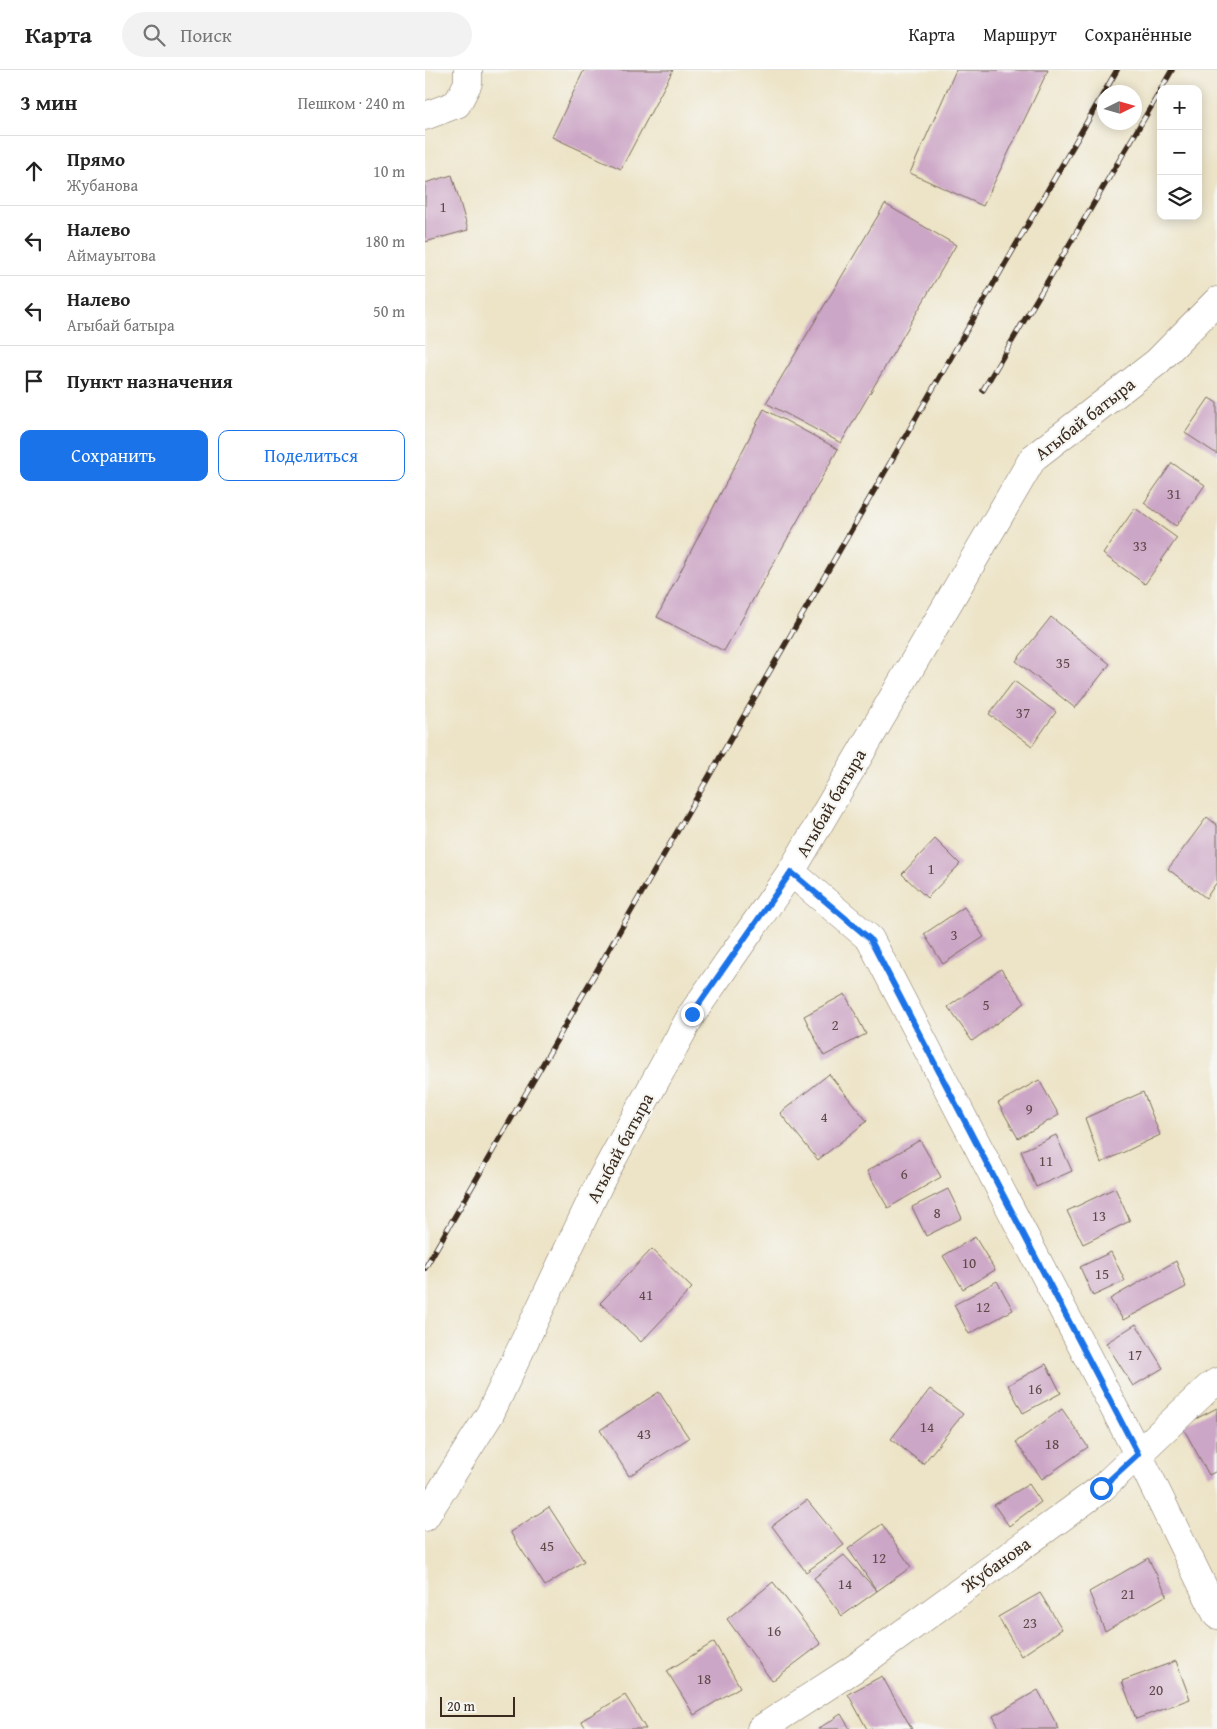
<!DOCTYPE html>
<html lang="ru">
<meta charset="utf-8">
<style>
:root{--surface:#fff;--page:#f2f2f2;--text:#222;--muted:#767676;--line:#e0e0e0;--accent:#1a73e8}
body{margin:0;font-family:"Gentium Book Plus",serif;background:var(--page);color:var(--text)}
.controls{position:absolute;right:15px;top:15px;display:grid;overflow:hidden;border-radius:10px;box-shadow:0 2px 12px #0003}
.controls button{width:45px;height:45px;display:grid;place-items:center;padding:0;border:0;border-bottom:1px solid var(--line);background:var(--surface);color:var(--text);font:25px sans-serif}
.compass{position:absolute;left:672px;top:15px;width:45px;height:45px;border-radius:50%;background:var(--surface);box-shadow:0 2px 12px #0003;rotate:85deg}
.scale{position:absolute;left:15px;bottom:12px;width:75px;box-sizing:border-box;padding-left:5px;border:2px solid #3b2a1e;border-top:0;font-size:14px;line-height:18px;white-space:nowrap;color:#3b2a1e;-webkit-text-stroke:4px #f6f6f2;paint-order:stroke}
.stop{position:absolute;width:15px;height:15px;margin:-11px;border:4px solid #1a73e8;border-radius:50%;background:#fff}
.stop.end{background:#1a73e8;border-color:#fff;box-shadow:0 1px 5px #0008}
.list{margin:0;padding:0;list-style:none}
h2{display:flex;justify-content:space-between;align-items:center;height:65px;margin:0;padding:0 20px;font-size:21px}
h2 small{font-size:16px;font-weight:400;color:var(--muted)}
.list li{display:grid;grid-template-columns:32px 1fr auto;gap:15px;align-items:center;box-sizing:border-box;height:70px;padding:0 20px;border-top:1px solid var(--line)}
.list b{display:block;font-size:19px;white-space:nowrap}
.list p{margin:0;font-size:16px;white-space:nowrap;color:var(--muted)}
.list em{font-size:16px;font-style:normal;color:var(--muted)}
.actions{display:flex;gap:10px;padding:15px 20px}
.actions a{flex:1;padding:11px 0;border:1px solid var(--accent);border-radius:10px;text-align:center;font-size:18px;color:var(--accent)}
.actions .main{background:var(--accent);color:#fff}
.icon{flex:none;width:28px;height:28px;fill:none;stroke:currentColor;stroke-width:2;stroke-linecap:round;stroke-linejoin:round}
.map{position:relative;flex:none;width:792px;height:1659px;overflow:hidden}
header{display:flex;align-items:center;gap:30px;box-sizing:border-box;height:70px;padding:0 25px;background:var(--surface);border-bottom:1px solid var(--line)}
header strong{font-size:24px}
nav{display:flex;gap:28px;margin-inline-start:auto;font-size:18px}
.search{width:350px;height:45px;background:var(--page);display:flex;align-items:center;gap:12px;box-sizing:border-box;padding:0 18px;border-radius:28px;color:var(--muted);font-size:19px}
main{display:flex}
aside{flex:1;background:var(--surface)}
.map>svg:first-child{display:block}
.building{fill:#cca6c6}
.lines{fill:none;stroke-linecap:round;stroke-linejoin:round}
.street-casing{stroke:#796b5a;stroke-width:29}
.street{stroke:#fff;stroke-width:28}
.rail-casing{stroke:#3b2a1e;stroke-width:5.5}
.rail{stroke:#f6f6f2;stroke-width:4;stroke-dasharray:11;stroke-linecap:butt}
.route{stroke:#1a73e8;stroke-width:6}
.labels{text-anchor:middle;stroke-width:4.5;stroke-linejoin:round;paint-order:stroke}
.number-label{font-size:15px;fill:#5f4948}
.street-label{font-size:18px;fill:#3b2a1e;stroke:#f6f6f2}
</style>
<header>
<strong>Карта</strong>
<div class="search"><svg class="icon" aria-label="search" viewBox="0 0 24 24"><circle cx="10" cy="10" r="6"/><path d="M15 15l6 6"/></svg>Поиск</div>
<nav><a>Карта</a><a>Маршрут</a><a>Сохранённые</a></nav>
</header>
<main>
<aside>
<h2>3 мин<small>Пешком · 240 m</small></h2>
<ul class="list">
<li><svg class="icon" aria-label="ahead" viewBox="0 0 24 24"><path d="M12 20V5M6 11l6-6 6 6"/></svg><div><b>Прямо</b><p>Жубанова</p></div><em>10 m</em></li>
<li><svg class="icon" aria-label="left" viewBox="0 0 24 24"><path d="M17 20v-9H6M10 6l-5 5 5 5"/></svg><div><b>Налево</b><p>Аймауытова</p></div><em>180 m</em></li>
<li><svg class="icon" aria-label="left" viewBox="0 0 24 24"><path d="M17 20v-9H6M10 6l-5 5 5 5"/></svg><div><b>Налево</b><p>Агыбай батыра</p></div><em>50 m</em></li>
<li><svg class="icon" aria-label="arrive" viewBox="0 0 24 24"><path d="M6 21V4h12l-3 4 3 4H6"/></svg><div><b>Пункт назначения</b></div></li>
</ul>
<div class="actions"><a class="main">Сохранить</a><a>Поделиться</a></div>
</aside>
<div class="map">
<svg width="792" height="1659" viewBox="0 0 792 1659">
<rect width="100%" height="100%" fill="#f6f6f2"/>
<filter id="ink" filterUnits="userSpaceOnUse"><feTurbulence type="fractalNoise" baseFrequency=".02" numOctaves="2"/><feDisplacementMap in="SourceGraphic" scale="10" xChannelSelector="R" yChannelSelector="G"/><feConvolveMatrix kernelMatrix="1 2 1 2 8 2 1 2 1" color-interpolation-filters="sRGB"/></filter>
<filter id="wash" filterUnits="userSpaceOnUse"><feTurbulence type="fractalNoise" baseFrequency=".0096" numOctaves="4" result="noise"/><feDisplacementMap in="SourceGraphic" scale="20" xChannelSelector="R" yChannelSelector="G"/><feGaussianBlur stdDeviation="1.12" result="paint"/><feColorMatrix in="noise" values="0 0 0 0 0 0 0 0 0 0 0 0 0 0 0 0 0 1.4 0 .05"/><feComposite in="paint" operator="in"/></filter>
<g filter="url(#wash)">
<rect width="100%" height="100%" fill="#ede4c8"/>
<g id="blocks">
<g class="building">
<polygon points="159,0 248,0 196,99 127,67"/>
<polygon points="531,0 623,0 558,136 485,103"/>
<polygon points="27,105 43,160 0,172 0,113"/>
<polygon points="460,134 531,175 416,373 341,333"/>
<polygon points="784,328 792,333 792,384 760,363"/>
<polygon points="339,339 413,379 299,581 232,547"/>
<polygon points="747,393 780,415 751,456 719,433"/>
<polygon points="710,438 752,468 720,514 678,484"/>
<polygon points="626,547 685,594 650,638 591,591"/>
<polygon points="589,611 631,642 607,676 564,644"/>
<polygon points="782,747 792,755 792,812 781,828 743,799"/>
<polygon points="510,769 535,794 502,828 477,804"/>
<polygon points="539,837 559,867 518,894 499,864"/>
<polygon points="576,899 600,933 547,971 523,937"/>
<polygon points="420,924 441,964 399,986 379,946"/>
<polygon points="404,1004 442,1051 393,1090 355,1043"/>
<polygon points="614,1010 634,1045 593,1068 573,1033"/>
<polygon points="718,1022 735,1065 676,1093 660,1048"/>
<polygon points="631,1065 647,1101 611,1117 596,1081"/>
<polygon points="495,1070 516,1107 463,1138 442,1101"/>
<polygon points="690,1118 705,1151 658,1174 642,1141"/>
<polygon points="523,1119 537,1148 501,1166 487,1137"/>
<polygon points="550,1167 570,1200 538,1219 518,1186"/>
<polygon points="227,1179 267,1218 216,1272 175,1233"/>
<polygon points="686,1182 700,1211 668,1226 655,1197"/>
<polygon points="751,1191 761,1217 698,1250 685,1229"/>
<polygon points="572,1211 588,1240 544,1264 529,1235"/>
<polygon points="711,1254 738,1298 708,1316 681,1273"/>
<polygon points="621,1294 636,1323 598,1343 583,1315"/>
<polygon points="505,1319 538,1344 498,1394 466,1369"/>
<polygon points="234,1322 264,1368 204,1406 175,1360"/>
<polygon points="792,1338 792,1401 784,1405 757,1356"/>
<polygon points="637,1339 663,1377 617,1409 591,1372"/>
<polygon points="604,1414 616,1432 584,1456 569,1435"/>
<polygon points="382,1430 419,1475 381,1502 347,1456"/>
<polygon points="124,1437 159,1491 120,1516 85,1462"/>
<polygon points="457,1454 486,1497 452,1521 423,1479"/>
<polygon points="419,1485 452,1521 417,1546 389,1508"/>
<polygon points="723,1488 742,1525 680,1561 664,1522"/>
<polygon points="348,1512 396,1574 347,1611 302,1549"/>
<polygon points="615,1523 637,1559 596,1586 573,1547"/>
<polygon points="289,1572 315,1617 269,1645 242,1601"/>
<polygon points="751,1591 765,1629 711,1649 697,1611"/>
<polygon points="457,1606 487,1659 442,1659 423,1624"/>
<polygon points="613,1620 634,1659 575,1659 568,1646"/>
<polygon points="200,1625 221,1659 162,1659 156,1651"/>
<polygon points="416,1644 425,1659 393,1659"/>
</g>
</g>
</g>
<g filter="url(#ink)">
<use href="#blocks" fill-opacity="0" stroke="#796b5a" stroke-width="1"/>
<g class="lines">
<defs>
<g id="street">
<polyline points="0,46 32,34 43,13 43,0"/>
<polyline points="366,802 445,869 713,1384 792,1545"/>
<polyline points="0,1447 65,1344 177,1108 267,944 366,802 608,388 732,292 792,231"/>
<polyline points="336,1659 430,1598 677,1418 783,1318 792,1312"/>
</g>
</defs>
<use href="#street" class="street-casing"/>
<use href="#street" class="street"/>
<defs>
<g id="rail">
<polyline points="736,19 747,0"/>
<polyline points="558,320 736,20"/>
<polyline points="0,1198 692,0"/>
</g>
</defs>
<use href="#rail" class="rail-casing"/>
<use href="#rail" class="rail"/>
</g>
</g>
<g class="lines" filter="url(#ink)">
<polyline class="route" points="267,944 366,802 445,869 713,1384 676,1418"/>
</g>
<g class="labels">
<g class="number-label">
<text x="18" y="142">1</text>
<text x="749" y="429">31</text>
<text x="715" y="481">33</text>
<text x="638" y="598">35</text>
<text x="598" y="648">37</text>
<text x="506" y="804">1</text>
<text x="529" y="870">3</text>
<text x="561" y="940">5</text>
<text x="410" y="960">2</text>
<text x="604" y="1044">9</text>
<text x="399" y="1052">4</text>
<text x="621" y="1096">11</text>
<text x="479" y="1109">6</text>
<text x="512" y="1148">8</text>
<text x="674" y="1151">13</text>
<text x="544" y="1198">10</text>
<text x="677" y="1209">15</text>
<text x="221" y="1230">41</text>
<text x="558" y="1242">12</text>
<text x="710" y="1290">17</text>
<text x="610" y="1324">16</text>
<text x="502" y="1362">14</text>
<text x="219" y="1369">43</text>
<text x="627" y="1379">18</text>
<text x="122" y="1481">45</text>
<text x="454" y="1493">12</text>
<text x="420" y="1519">14</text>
<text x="703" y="1529">21</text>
<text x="605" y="1558">23</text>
<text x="349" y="1566">16</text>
<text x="279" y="1614">18</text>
<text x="731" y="1625">20</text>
</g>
<g class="street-label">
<text transform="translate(660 349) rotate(-38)" y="6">Агыбай батыра</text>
<text transform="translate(406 733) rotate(-60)" y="6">Агыбай батыра</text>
<text transform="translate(195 1078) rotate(-62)" y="6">Агыбай батыра</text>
<text transform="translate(571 1495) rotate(-36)" y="6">Жубанова</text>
</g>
</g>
</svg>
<div class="controls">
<button>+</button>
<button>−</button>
<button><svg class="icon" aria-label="layers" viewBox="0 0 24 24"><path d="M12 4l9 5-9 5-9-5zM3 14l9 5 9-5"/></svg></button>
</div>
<svg class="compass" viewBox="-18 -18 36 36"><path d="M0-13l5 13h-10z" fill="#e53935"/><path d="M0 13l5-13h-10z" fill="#767676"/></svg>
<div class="scale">20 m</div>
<div class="stop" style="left:676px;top:1418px"></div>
<div class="stop end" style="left:267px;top:944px"></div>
</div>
</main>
